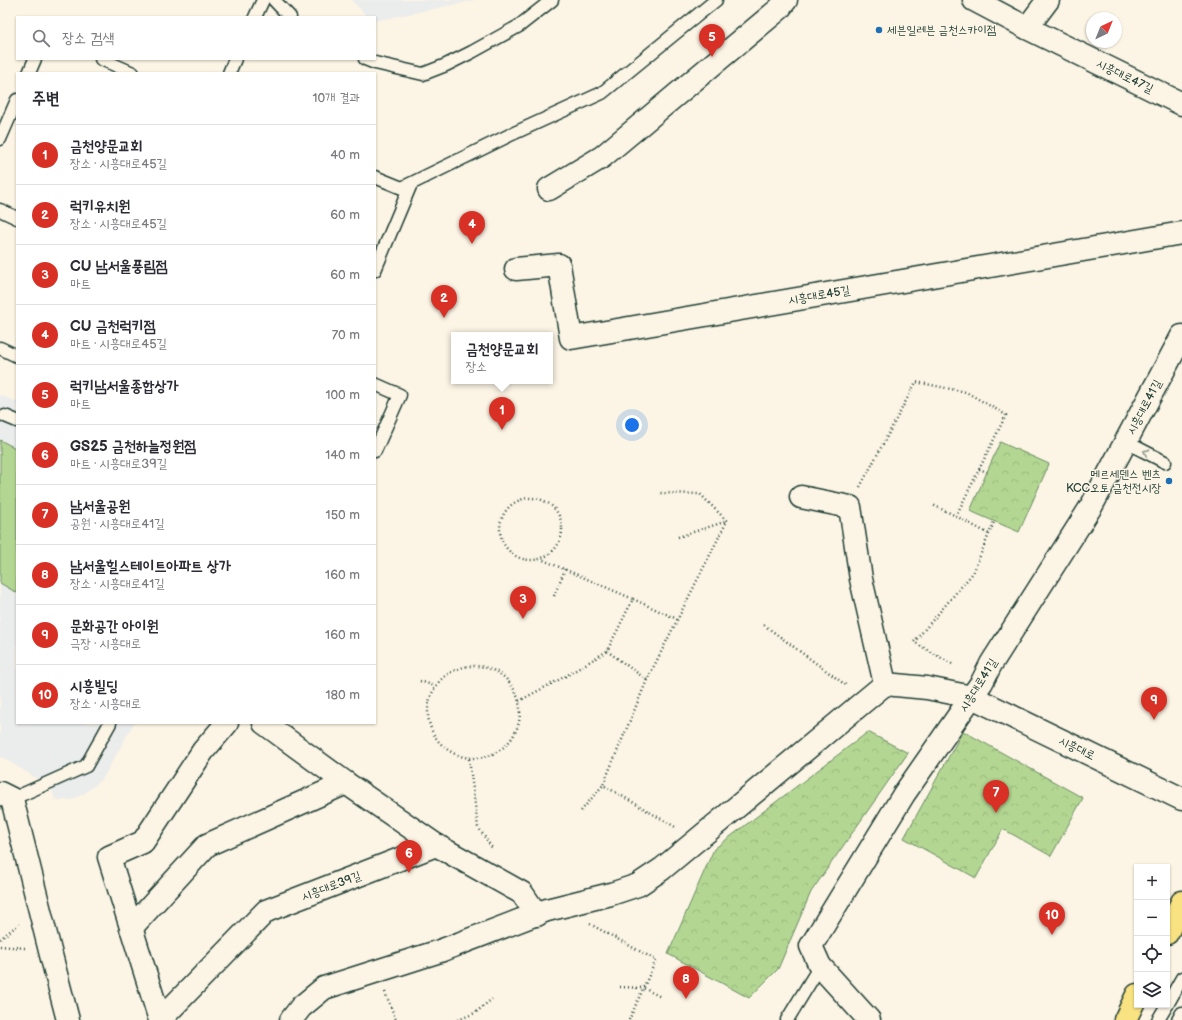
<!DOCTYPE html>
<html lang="ko">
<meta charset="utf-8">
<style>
:root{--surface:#fff;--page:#f2f2f3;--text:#2b2b33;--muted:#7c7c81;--line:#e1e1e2;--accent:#d93025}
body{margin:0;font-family:"Balsamiq Sans","Poor Story",sans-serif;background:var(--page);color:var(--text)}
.controls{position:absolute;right:12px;bottom:12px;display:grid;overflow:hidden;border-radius:0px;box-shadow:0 1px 3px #0004}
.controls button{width:36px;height:36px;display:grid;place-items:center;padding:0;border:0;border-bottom:1px solid var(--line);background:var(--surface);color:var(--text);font:20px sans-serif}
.compass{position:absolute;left:1086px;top:12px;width:36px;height:36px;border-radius:50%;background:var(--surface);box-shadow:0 1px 3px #0004;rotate:43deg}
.you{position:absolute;left:632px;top:425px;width:14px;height:14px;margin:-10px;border:3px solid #fff;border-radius:50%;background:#1a73e8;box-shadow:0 0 0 6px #1a73e833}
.badge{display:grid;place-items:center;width:26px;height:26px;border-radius:50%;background:var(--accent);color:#fff;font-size:13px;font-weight:700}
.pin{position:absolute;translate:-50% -33px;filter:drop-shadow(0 1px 2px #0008)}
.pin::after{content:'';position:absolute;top:21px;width:14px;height:12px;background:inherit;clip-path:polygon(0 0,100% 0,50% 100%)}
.popup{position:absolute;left:451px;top:332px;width:102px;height:52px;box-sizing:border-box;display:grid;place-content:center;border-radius:0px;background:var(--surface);filter:drop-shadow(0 1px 3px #0005);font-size:13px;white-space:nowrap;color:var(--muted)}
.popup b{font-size:15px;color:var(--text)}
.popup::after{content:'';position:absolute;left:50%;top:100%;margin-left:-8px;border:8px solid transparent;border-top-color:var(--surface)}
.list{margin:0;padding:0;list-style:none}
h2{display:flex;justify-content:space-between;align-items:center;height:52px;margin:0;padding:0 16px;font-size:17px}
h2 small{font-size:13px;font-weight:400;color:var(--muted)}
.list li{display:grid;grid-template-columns:26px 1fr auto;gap:12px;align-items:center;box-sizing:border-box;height:60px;padding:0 16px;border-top:1px solid var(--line)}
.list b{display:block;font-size:15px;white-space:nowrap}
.list p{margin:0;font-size:13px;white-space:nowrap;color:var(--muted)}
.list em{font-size:13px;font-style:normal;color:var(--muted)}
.icon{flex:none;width:22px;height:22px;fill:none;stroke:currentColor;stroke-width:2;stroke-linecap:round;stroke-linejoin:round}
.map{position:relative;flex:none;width:1182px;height:1020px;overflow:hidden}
.search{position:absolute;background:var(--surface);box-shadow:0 1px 3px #0004;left:16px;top:16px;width:360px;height:44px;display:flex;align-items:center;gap:10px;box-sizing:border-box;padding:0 14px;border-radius:0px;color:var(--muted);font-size:15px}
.panel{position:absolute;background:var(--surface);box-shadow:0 1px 3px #0004;left:16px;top:72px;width:360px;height:652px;border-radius:0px}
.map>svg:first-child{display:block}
.built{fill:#ebecec}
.grass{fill:#b3d792;stroke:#698a63}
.forest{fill:url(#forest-crowns);stroke:#698a63}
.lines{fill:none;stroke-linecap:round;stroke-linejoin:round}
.service-casing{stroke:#1f3d34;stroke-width:15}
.minor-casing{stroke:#1f3d34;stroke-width:25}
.primary-casing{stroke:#1f3d34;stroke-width:25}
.path{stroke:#1f3d34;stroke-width:2.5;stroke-dasharray:1 3;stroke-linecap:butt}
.service{stroke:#fcf5e5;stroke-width:12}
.minor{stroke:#fcf5e5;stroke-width:22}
.primary{stroke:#f8e281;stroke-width:22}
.oneway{stroke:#8e998c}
.poi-dot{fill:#1f6fb2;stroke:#fcf5e5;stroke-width:1.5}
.labels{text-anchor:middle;stroke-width:3;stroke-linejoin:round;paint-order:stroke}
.poi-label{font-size:12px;fill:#1f3d34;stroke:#fcf5e5;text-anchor:start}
.street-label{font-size:12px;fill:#1f3d34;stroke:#fcf5e5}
</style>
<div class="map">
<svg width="1182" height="1020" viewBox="0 0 1182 1020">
<defs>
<pattern id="forest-crowns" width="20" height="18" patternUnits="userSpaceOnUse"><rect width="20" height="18" fill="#b3d792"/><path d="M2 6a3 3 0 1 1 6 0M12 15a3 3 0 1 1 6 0" fill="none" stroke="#9ab97e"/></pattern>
</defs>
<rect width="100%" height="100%" fill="#fcf5e5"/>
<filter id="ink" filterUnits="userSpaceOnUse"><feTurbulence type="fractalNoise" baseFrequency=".025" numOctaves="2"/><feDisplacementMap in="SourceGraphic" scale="8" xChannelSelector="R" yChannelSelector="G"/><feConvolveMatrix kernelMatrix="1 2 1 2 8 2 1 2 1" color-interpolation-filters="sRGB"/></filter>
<g filter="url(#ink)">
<g class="built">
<polygon points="351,0 476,0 375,21 375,17 368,17"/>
<polygon points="0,395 17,402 17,723 134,723 103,778 85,793 72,800 55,800 51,787 0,756"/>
</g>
<polygon class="grass" points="0,440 17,449 17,593 0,583"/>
<g class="forest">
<polygon points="1000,442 1049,464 1019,532 970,511"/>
<polygon points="963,731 1083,798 1051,856 1003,829 976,878 904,838"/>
<polygon points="868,732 908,753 811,892 778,969 749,998 668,954 714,849"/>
</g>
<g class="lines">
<defs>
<g id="service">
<polyline points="274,0 290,17"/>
<polyline points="255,17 263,0"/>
<polyline points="101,59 133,73"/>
<polyline points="365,59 375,63 423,74 446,65 472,52 519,26 552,0"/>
<polyline points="29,73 35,59"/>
<polyline points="229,73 235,59"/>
<polyline points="0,139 17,100"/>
<polyline points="375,177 402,188 510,135 602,93 716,0"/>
<polyline points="0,210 17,218"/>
<polyline points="375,270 411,184"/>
<polyline points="0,348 17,356"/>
<polyline points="375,384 400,395 375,451"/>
<polyline points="5,416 17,421"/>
<polyline points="1126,442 1165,462"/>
<polyline points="12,799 86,766 110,723"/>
<polyline points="1167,1005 1182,978"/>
<polyline points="787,1020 820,966"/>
<polyline points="1158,1020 1167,1005"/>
<polyline points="1178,1020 1182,1013"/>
</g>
<g id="minor">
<polyline points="974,0 1027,28 1182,104"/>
<polyline points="1027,28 1048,0"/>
<polyline points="549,189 602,157 779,9 786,0"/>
<polyline points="516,269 559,265 571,338 1182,233"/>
<polyline points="801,497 850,507 861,579 885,684"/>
<polyline points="264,723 346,783 436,845 522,893 537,915"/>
<polyline points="0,793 12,799 50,951 68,1020"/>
<polyline points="131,928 207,845 346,783"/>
<polyline points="160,1020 109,857 143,842 203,751 227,723"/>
<polyline points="160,1020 266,911 436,845"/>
<polyline points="291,1020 301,1007 324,988 440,951 547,910 611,894 638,885 662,869 885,684 927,688 972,697 1182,799"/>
<polyline points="869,1020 820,966 811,946 904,794 982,682 991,664 1092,505 1182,336"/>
</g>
<g id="primary">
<polyline points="1167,933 1182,902"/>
<polyline points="1125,1020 1137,995"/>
</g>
</defs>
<use href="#service" class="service-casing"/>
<use href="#minor" class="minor-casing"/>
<use href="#primary" class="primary-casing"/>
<g class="path">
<polyline points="979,469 987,472"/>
<polyline points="860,487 916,382 966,392 1006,415 956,516 933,505"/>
<circle cx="531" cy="529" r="31"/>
<polyline points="956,516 989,534"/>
<polyline points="678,537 727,521"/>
<polyline points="554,596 565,569"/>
<polyline points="633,599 677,619"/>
<polyline points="764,625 847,686"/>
<polyline points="607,651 647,680 727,521 700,494 659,493"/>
<polyline points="952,664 914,642 973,573 994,522"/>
<circle cx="474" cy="712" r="46"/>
<polyline points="647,680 603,785 677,828"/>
<polyline points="420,681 435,686"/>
<polyline points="519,701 566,676 607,651 633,599 541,559"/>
<polyline points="469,759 478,827 492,848"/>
<polyline points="581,811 603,785"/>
<polyline points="590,924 656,960 629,1020"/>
<polyline points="0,939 19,924"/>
<polyline points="0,946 25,948"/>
<polyline points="620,987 643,988 661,997"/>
<polyline points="385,992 396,1020"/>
<polyline points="458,1020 475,1013 492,999"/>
</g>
<use href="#service" class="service"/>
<use href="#minor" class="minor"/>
<use href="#primary" class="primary"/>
</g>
<defs><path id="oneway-chevron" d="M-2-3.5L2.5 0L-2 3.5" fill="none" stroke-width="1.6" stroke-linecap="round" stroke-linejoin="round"/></defs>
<use class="oneway" href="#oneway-chevron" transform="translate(1146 452) rotate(-153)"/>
</g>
<g class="poi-dot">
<circle cx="879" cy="30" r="4"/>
<circle cx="1169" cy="481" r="4"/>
</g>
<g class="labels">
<g class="poi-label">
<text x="887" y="34">세븐일레븐 금천스카이점</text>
<text x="1161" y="478" text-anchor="end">메르세덴스 벤츠<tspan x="1161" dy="14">KCC오토 금천전시장</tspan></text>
</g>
<g class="street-label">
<text transform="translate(1125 76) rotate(26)" y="4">시흥대로47길</text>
<text transform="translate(819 295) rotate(-10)" y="4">시흥대로45길</text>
<text transform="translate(1144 407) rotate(-62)" y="4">시흥대로41길</text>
<text transform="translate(978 685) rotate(-58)" y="4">시흥대로41길</text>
<text transform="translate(1077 748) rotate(26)" y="4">시흥대로</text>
<text transform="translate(331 886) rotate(-21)" y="4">시흥대로39길</text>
</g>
</g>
</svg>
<div class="controls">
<button>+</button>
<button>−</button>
<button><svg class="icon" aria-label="locate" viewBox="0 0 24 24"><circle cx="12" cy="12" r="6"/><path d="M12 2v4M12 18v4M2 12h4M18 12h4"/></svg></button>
<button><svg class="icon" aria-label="layers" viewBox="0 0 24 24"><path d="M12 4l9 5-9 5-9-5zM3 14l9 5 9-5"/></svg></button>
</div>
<svg class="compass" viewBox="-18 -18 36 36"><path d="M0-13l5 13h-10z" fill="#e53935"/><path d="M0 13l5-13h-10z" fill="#7c7c81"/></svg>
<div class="you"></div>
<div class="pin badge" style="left:502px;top:430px">1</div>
<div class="popup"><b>금천양문교회</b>장소</div>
<div class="pin badge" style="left:444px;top:318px">2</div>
<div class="pin badge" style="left:523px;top:619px">3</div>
<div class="pin badge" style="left:472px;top:244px">4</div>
<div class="pin badge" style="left:712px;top:57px">5</div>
<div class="pin badge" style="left:409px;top:873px">6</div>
<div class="pin badge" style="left:996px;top:813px">7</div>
<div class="pin badge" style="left:686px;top:999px">8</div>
<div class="pin badge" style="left:1154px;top:720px">9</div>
<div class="pin badge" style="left:1052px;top:935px">10</div>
<div class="search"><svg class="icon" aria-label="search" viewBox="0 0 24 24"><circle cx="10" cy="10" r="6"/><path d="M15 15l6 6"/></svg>장소 검색</div>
<section class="panel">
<h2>주변<small>10개 결과</small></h2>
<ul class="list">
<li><span class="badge">1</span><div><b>금천양문교회</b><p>장소 · 시흥대로45길</p></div><em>40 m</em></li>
<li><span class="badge">2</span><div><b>럭키유치원</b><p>장소 · 시흥대로45길</p></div><em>60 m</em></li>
<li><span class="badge">3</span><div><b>CU 남서울풍림점</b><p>마트</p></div><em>60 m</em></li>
<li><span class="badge">4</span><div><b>CU 금천럭키점</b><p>마트 · 시흥대로45길</p></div><em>70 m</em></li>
<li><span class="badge">5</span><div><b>럭키남서울종합상가</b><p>마트</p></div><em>100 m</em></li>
<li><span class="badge">6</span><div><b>GS25 금천하늘정원점</b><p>마트 · 시흥대로39길</p></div><em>140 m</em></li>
<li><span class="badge">7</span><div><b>남서울공원</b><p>공원 · 시흥대로41길</p></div><em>150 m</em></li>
<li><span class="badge">8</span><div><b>남서울힐스테이트아파트 상가</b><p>장소 · 시흥대로41길</p></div><em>160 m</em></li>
<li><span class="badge">9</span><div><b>문화공간 아이원</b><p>극장 · 시흥대로</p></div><em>160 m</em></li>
<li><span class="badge">10</span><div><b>시흥빌딩</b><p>장소 · 시흥대로</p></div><em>180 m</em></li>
</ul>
</section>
</div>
